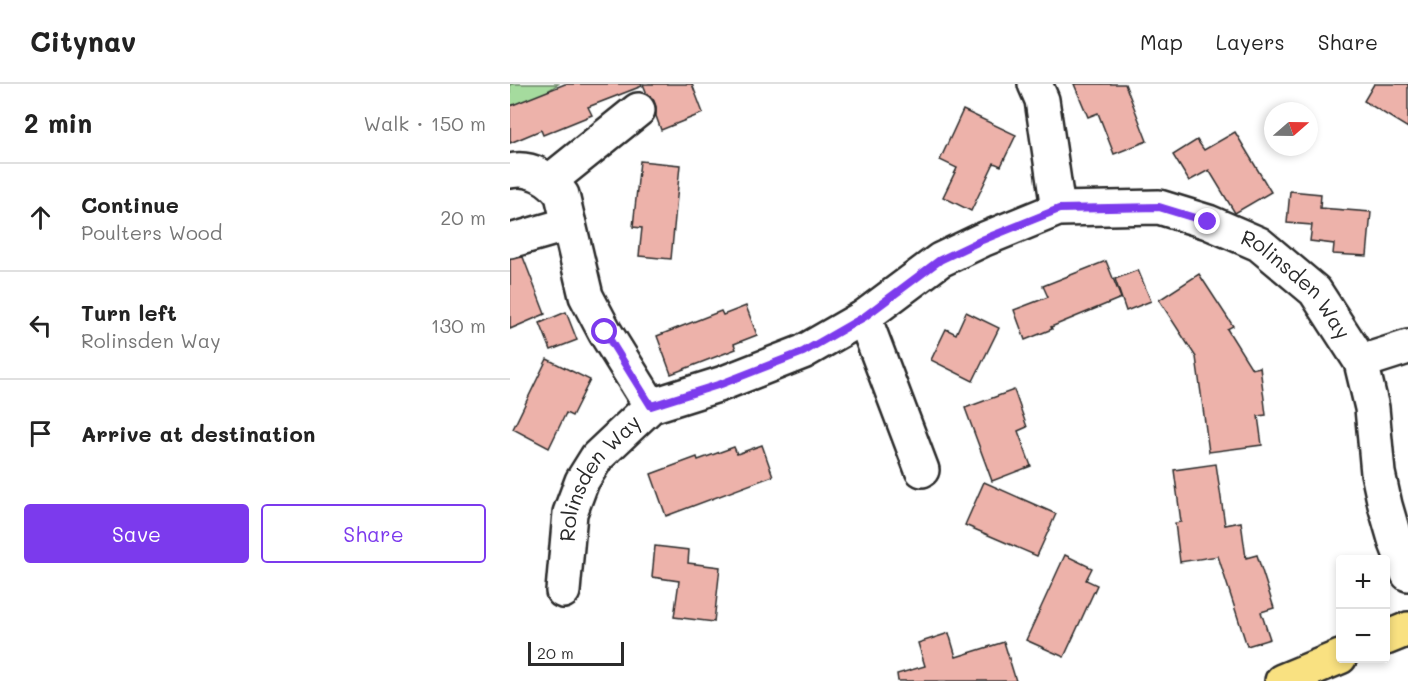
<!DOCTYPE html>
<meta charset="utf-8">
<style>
:root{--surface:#fff;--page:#f6f6f6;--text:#222;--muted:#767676;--line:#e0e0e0;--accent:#7c3aed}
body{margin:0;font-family:Mali,sans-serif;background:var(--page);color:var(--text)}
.controls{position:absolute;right:18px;bottom:18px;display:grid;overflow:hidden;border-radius:6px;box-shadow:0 3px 9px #0003}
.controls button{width:54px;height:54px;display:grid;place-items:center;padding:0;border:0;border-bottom:2px solid var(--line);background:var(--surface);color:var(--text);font:30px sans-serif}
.compass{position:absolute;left:754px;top:18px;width:54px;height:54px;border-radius:50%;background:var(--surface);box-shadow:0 3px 9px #0003;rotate:70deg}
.scale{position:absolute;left:18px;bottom:15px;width:96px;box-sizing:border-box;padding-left:6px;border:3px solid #2b2b2b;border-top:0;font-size:16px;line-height:21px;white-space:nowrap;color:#2b2b2b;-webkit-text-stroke:4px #fff;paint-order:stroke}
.stop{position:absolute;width:18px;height:18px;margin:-14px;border:4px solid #7c3aed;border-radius:50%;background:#fff}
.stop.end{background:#7c3aed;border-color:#fff;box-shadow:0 2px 6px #0008}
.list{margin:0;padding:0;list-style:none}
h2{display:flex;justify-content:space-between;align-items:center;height:78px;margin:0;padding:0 24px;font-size:26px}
h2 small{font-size:20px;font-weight:400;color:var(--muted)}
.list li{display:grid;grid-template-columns:39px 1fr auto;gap:18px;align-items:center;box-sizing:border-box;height:108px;padding:0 24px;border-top:2px solid var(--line)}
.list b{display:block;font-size:22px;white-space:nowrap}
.list p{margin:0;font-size:20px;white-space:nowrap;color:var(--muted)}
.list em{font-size:20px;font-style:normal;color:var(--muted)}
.actions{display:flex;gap:12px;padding:18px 24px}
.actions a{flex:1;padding:14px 0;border:2px solid var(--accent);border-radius:6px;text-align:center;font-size:21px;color:var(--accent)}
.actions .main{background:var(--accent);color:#fff}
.icon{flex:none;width:33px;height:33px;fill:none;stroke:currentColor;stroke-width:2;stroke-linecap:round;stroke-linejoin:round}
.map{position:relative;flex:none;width:898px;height:597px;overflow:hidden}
header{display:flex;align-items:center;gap:36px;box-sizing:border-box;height:84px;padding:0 30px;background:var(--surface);border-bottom:2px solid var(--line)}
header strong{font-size:28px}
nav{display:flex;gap:33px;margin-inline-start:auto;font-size:21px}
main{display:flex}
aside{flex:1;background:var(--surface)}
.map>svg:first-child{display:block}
.green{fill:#a5db9e;stroke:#688364;stroke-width:1.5}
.building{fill:#edb2aa;stroke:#2b2b2b;stroke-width:1.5}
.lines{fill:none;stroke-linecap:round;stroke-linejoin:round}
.minor-casing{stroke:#2b2b2b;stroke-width:38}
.major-casing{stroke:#2b2b2b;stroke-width:38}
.minor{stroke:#fff;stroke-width:33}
.major{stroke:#f9e181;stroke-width:33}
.route{stroke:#7c3aed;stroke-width:8}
.labels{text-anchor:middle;stroke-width:4.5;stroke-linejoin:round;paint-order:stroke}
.street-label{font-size:21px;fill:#2b2b2b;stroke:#fff}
</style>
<header>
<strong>Citynav</strong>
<nav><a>Map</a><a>Layers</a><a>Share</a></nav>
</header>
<main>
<aside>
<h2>2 min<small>Walk · 150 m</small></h2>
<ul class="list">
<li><svg class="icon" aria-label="ahead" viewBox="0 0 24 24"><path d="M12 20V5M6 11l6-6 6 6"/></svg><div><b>Continue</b><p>Poulters Wood</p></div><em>20 m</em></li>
<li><svg class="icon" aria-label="left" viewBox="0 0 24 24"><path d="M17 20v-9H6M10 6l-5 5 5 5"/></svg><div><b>Turn left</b><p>Rolinsden Way</p></div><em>130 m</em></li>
<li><svg class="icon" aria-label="arrive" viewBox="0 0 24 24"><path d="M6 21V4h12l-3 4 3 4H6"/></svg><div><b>Arrive at destination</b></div></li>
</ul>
<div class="actions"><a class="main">Save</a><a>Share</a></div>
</aside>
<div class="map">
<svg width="898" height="597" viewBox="0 0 898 597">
<rect width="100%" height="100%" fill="#fff"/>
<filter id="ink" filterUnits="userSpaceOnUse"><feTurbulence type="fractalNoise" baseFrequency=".0167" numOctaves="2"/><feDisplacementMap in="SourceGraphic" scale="12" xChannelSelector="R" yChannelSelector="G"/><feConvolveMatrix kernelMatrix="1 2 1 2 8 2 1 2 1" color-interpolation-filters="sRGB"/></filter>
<g filter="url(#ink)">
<polygon class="green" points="0,0 48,0 0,33"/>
<g class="building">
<polygon points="55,0 131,0 132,2 78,23 82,31 33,51 31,46 0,59 0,22"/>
<polygon points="133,0 182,0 193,29 151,46 146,32 146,23 143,15 137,10"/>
<polygon points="564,0 615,0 637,57 604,70 588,29 578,33"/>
<polygon points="864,0 898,0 898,44 854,17"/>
<polygon points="453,26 506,51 491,82 484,79 461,127 433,113 447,84 430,76"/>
<polygon points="725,48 761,108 725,129 699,86 679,97 663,71 687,56 694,66"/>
<polygon points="130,77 170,81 161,175 129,172 132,144 123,143"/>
<polygon points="780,107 811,110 810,124 861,128 857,172 823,170 824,160 800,157 802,141 777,139"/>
<polygon points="13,173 35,230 0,245 0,175"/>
<polygon points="596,177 611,214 541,243 542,245 515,256 504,226 538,213 533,202"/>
<polygon points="628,186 641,217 616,227 605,195"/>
<polygon points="689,190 723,242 717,245 742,285 750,283 756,331 748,332 752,361 699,368 686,273 649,216"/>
<polygon points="236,222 247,251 224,260 226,265 161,290 147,252 211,227 213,231"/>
<polygon points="56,228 67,256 41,266 30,239"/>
<polygon points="456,228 489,244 463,297 421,276 436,245 446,250"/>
<polygon points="37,275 80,296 62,332 56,329 39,364 3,345"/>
<polygon points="504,306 517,343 508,347 521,382 482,397 455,324"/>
<polygon points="252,361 263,392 156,432 141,390 187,373 188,376 224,363 227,370"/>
<polygon points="706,380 715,441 731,438 736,474 747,471 764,524 751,528 760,555 737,562 708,472 670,478 665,439 671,438 664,386"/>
<polygon points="474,398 546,430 527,472 455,441"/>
<polygon points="145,462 179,466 178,479 210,483 204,538 164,533 169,497 142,493"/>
<polygon points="555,471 582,484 576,496 587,501 554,573 516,556"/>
<polygon points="439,549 446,573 494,558 506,597 388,597 387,590 415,582 408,559"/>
</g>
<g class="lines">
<defs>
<g id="minor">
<polyline points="525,0 532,16 548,125"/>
<path d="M0,87C20,82 42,95 52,111L76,212L95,248L141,322"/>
<polyline points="41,96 128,26"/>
<polyline points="0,157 59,140"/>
<polyline points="354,233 412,386"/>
<polyline points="851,278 898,263"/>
<path id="s1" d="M53,507L60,429L72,397L87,373L141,322L211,300L293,268L354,233L430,176L472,156L548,125L649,123L698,138L749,160L805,207L851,278L862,324L868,389L875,421L886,459L898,490"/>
</g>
<g id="major">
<polyline points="876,554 898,545"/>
<polyline points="772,597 830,573"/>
</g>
</defs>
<use href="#minor" class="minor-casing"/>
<use href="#major" class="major-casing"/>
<use href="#minor" class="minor"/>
<use href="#major" class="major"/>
</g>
</g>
<g class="lines" filter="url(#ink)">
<polyline class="route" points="95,248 141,322 211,300 293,268 354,233 430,176 472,156 549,125 649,123 698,138"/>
</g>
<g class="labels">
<g class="street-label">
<text dy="7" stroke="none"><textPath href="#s1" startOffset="933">Rolinsden Way</textPath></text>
<text dy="7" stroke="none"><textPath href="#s1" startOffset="123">Rolinsden Way</textPath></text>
</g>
</g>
</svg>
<div class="controls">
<button>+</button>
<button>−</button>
</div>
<svg class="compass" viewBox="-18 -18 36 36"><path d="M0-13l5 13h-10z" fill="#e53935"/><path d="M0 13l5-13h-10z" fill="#767676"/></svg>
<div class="scale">20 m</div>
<div class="stop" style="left:95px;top:248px"></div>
<div class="stop end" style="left:698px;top:138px"></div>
</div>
</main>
